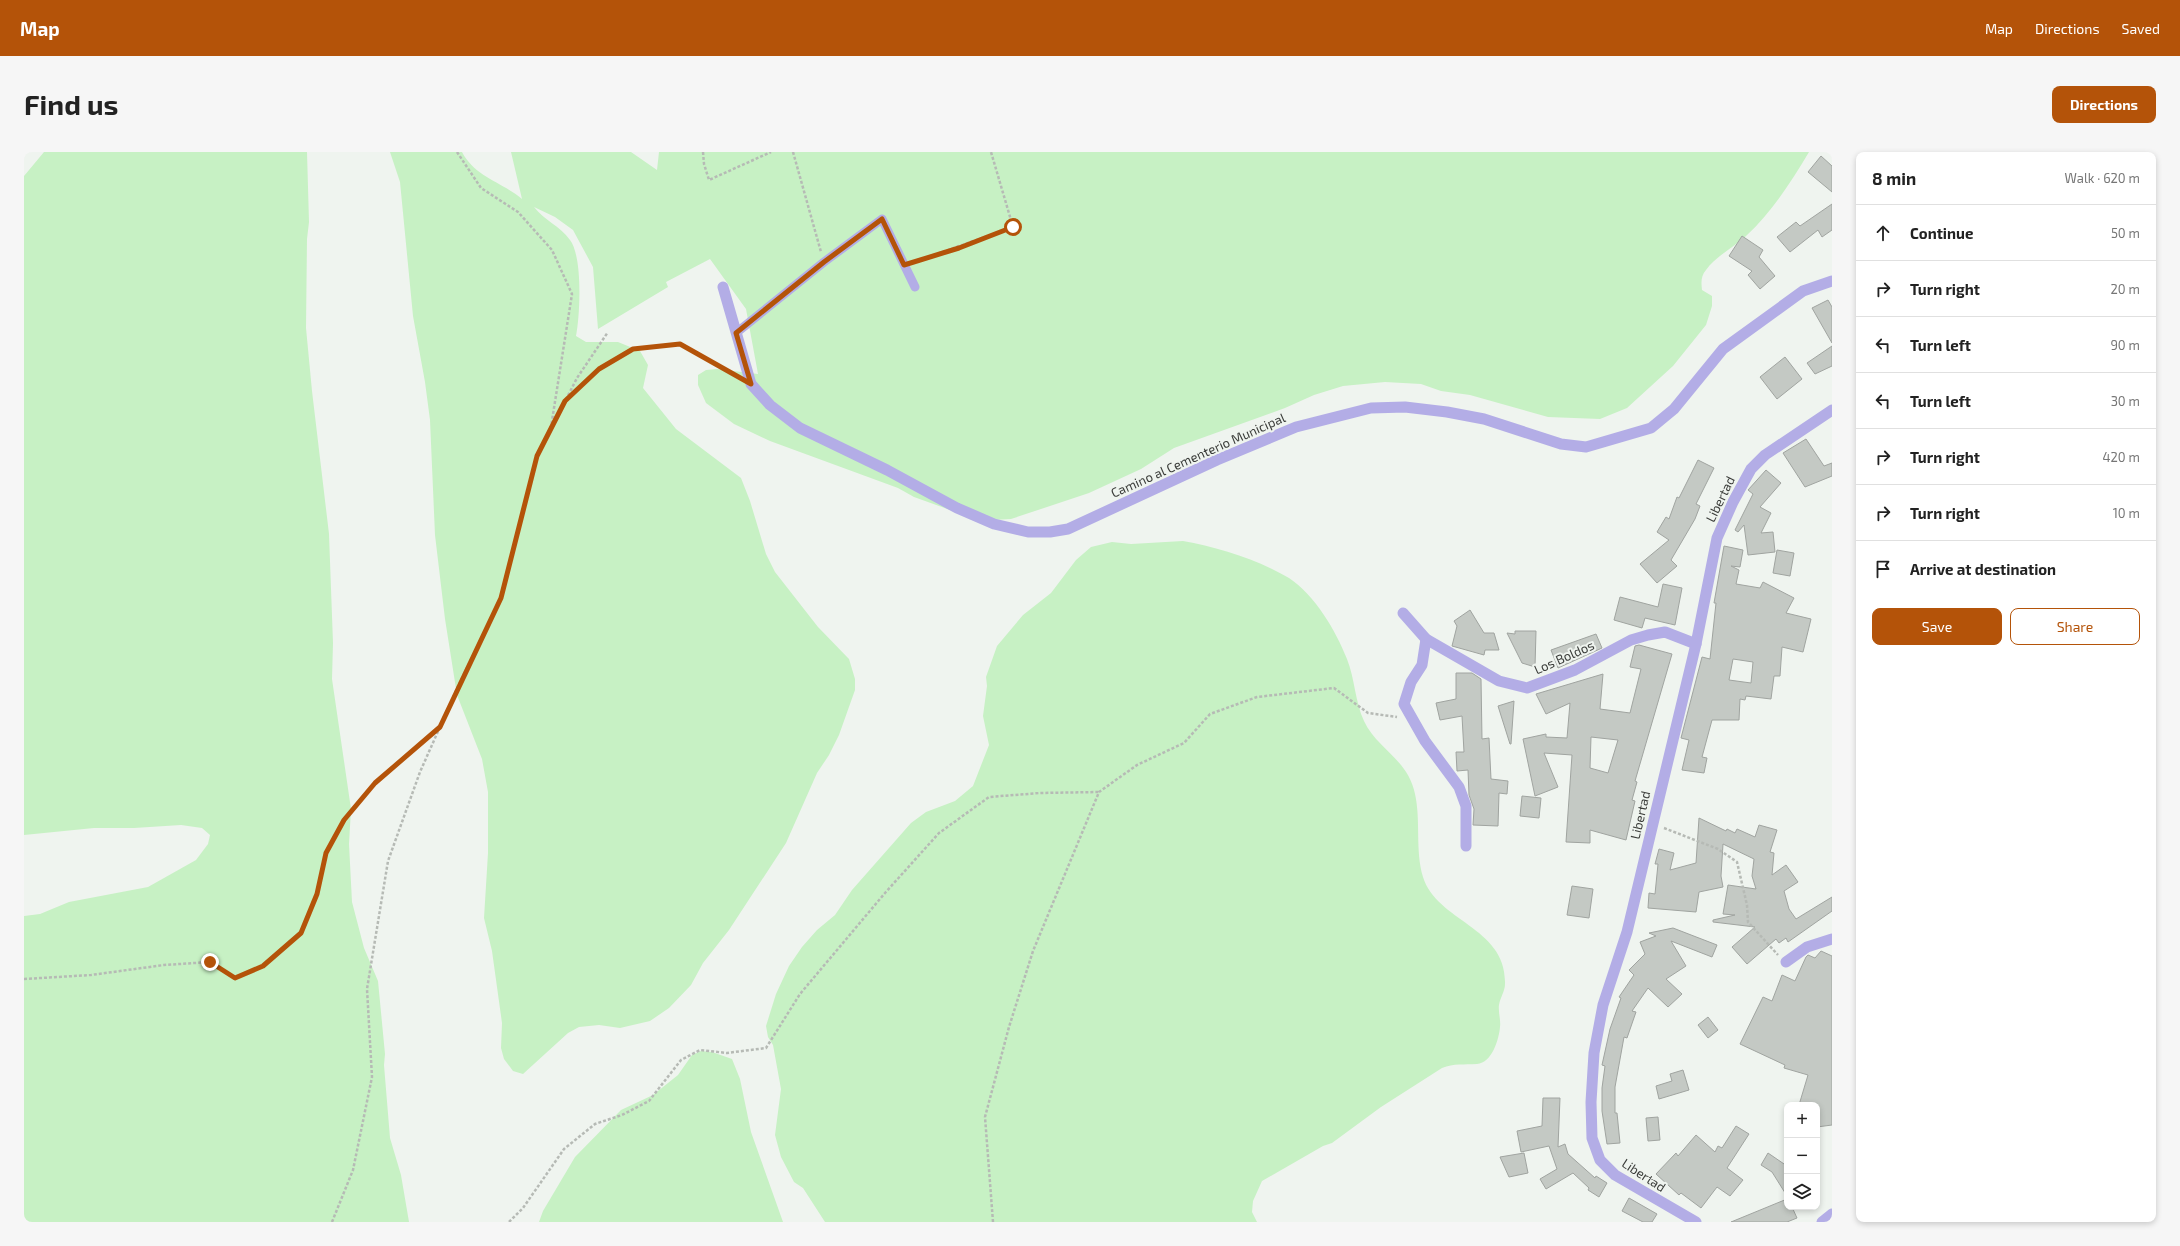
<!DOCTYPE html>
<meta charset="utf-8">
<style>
:root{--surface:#fff;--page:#f6f6f6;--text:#222;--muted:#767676;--line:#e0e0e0;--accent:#b45309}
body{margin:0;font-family:"Exo 2",sans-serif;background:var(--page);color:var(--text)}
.controls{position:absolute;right:12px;bottom:12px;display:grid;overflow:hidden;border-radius:8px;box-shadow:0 2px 6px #0003}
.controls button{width:36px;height:36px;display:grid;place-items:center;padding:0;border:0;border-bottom:1px solid var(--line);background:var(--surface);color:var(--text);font:20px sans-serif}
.stop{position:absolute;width:12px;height:12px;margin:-9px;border:3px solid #b45309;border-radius:50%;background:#fff}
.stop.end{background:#b45309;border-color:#fff;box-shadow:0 1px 4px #0008}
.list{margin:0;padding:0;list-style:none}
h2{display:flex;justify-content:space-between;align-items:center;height:52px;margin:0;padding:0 16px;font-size:17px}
h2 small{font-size:13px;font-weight:400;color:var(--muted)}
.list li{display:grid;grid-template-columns:26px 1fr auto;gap:12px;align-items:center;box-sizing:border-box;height:56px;padding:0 16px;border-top:1px solid var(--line)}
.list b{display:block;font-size:15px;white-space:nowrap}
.list em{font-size:13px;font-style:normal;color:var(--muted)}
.actions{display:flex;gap:8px;padding:12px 16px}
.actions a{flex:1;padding:9px 0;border:1px solid var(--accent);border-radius:8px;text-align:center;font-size:14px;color:var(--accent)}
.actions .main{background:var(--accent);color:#fff}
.icon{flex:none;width:22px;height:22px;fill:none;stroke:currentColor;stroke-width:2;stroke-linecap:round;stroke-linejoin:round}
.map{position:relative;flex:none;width:1808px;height:1070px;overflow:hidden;border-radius:8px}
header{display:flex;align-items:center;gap:24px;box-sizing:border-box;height:56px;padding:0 20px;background:var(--accent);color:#fff}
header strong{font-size:19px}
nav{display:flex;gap:22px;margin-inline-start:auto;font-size:14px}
.intro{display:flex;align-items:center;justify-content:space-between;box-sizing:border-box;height:96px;padding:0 24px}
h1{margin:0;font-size:28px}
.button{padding:10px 18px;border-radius:8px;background:var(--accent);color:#fff;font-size:14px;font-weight:700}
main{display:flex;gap:24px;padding:0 24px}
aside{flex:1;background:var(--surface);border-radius:8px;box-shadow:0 2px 6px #0003}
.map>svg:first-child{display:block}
.green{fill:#c7f1c4}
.building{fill:#c4c9c4;stroke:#a0a4a0;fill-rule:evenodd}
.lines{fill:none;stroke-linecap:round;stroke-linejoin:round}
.path{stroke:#b6bab5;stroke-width:2.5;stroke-dasharray:3 2;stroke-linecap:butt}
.pedestrian{stroke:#b3ade6;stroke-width:9}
.minor{stroke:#b3ade6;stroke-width:11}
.tertiary{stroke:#b3ade6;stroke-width:11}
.route{stroke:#b45309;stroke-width:5}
.labels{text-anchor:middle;stroke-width:4;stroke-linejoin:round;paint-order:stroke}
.street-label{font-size:13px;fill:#3a3c39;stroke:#eff4ef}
</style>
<header>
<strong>Map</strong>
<nav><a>Map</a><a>Directions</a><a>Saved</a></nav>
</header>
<div class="intro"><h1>Find us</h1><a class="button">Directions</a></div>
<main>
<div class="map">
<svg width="1808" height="1070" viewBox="0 0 1808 1070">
<rect width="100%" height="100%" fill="#eff4ef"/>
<g class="green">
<polygon points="20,0 283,0 285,70 283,87 282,176 288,239 305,382 309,491 308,527 327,657 325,692 328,750 340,796 354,829 361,902 360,913 366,986 377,1023 385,1070 0,1070 0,764 16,762 45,750 124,735 172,708 184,692 186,683 178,676 157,673 110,676 70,676 0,683 0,24"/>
<path d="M366,0H438C451,25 478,30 498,47L487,0H607L633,18L635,0H1785C1767,30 1748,60 1722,84C1710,95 1692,104 1682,118C1677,124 1677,130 1678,138L1688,144V154L1682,173L1649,214L1603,256L1576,267L1524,265L1446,243L1417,239L1397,232L1361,230L1319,234L1290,243L1261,256L1150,296L1117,317L1065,341L987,367L968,368L940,363L890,345L874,336L746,289L710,272L682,251L674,233V223L682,218L693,217L734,222L722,157L686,107L642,130L644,135L574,177L569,115L549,78L531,65L510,55C520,68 536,74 546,88C559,105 556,164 552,184L562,190H594L616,199L624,213L619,236L652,277L717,326L726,349L742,402L751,420L794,475L825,507L831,527V538L815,583L805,603L793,621L762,691L705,778L679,811L667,833L645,856L626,869L596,876L575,873L555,875L544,881L499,922L489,919L480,907L477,896L478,871L468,799L460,766L464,701V640L458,607L433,543L421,467L411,383L406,268L401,230L389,164L376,30Z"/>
<path d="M1159,389C1193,395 1235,408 1265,426C1291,443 1312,479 1323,507C1331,527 1331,550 1340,569C1353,597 1384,607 1391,642C1397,669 1391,698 1399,725C1413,770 1483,775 1481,832C1481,839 1476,846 1475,853C1474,860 1477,868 1476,875C1475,887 1468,911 1453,912C1440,913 1430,911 1418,916L1357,955L1308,991L1299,994L1238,1029L1229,1049L1228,1060L1233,1070H801L779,1036L770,1030L757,1005L751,983L757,937L749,893L744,885L742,874L752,842L765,814L778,795L793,778L811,763L828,738L887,671L902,660L931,649L949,634L965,593L959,564L963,534L962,525L973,494L999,463L1027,441L1052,408L1067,395L1088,390L1107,392Z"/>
<polygon points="677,899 688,900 708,907 716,927 727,980 759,1070 515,1070 519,1059 551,1005 597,958 629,943 654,923 668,903"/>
</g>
<g class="building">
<polygon points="1797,4 1808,14 1808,40 1784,20"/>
<polygon points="1808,52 1808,78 1798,85 1794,78 1766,100 1753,85 1772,70 1776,74"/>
<polygon points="1718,84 1739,98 1735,105 1751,124 1736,137 1724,123 1728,119 1705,104"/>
<polygon points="1804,148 1808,155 1808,191 1788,156"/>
<polygon points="1808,194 1808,214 1791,222 1783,211"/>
<polygon points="1761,205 1778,227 1753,247 1736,225"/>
<polygon points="1782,287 1800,314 1808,311 1808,324 1781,335 1759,301"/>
<polygon points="1674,308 1690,316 1672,352 1676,354 1671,367 1647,408 1653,414 1633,431 1616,412 1645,388 1633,380 1642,365 1645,367 1653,345 1655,346"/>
<polygon points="1742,318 1757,331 1736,355 1747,361 1737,381 1749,380 1751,400 1724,403 1720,373 1714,380 1711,378 1729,342 1724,338"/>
<path d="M1700,394L1719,398L1716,415L1707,414L1715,418L1712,432L1736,436L1739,430L1770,446L1762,461L1787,467L1779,500L1758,495L1756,524H1750L1747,547L1722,544L1721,548L1716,547L1715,568H1688L1678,605L1683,606L1680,621L1658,618L1665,588L1657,586L1678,505L1686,507L1692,451H1690ZM1709,507L1729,510L1727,531L1705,528Z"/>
<polygon points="1753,398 1770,401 1766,424 1749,421"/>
<polygon points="1639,432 1658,436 1651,473 1621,466 1618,476 1590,468 1596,445 1634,455"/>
<polygon points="1446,458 1460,481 1470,481 1475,498 1461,498 1460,503 1428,494 1433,474 1430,469"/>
<polygon points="1491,479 1512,479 1511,515 1498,511 1483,481 1491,482"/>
<polygon points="1572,482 1578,496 1534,516 1527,498"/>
<path d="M1615,493L1648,502L1611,629L1613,630L1608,648L1611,649L1602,688L1566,678V691L1542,690L1548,603L1520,601L1534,635L1511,644L1499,587L1522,582V585L1543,586L1546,551L1522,562L1512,542L1579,522L1576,557L1606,561L1617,517L1606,515L1611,494ZM1567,585L1594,588L1584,621L1566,616Z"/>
<polygon points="1432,521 1448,521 1457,527 1458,587 1465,586 1467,627 1484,629 1483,642 1475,641 1474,674 1449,673 1450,657 1445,643 1444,618 1433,619 1432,600 1440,600 1438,564 1416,568 1412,551 1432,547"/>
<polygon points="1490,549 1487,592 1486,592 1474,554"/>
<polygon points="1498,644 1517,646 1515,666 1496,664"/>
<polygon points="1675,666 1702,679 1703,677 1711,681 1713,677 1731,685 1735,673 1753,678 1746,700 1750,701 1748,723 1762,713 1774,730 1760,739 1765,757 1772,767 1808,745 1808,759 1764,790 1762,786 1755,791 1752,787 1723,812 1708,795 1731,775 1689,770 1689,768 1711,763 1699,762 1704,733 1732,737 1728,724 1730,707 1699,692 1697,724 1699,735 1675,740 1672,760 1624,756 1625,741 1631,742 1634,712 1631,712 1635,697 1650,701 1646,718 1672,711"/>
<polygon points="1548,734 1569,737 1565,766 1543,763"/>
<polygon points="1649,776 1693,793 1688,805 1647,789 1662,814 1642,827 1658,842 1644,855 1624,836 1608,859 1612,860 1603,886 1600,885 1591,935 1591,961 1593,961 1596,991 1583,992 1578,959 1578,936 1581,914 1578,913 1586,877 1597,846 1595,845 1610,823 1605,818 1621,802 1616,790 1632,784 1625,781"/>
<polygon points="1797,799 1808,804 1808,973 1793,975 1793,953 1775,953 1784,923 1760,916 1761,913 1716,892 1739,845 1748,849 1758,823 1771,829 1782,805 1784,803 1791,806"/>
<polygon points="1684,865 1694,878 1684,886 1674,873"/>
<polygon points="1659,918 1665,938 1635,947 1632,934 1648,929 1646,922"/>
<polygon points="1519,946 1536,946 1534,995 1541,992 1544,1002 1571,1026 1572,1024 1583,1031 1575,1045 1564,1038 1565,1036 1549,1021 1522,1037 1516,1027 1533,1017 1525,994 1497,1000 1493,979 1518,974"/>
<polygon points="1634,965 1636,988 1624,989 1622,966"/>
<polygon points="1712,974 1725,982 1703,1016 1719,1028 1706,1044 1693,1035 1677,1056 1657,1041 1655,1043 1632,1022 1652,1001 1654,1004 1672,983 1691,1000 1694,994 1698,996"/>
<polygon points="1500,1001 1504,1021 1485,1025 1476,1005"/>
<polygon points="1744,1001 1763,1014 1763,1044 1748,1020 1737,1013"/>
<polygon points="1605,1046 1633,1062 1628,1070 1619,1070 1598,1059"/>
<polygon points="1763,1047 1763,1055 1768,1055 1773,1066 1763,1070 1707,1070"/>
</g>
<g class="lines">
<g class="path">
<polyline points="433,0 457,36 494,60 528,98 548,142 527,275"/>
<polyline points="679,0 680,12 685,28 747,0"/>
<polyline points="769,0 797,100"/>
<polyline points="890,110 989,75 967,0"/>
<polyline points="542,248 575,217 609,197 656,192 711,223"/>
<polyline points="1640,676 1694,697 1713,710 1723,753 1724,770 1754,803"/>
<polyline points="0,827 67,823 140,813 186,810 211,826 239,814 277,781 293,742 302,701 320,667 351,631 415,576"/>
<polyline points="308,1070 329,1018 348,925 343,837 364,709 396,620 435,532 477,446 513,304 553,226 584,180"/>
<polyline points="485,1070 499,1056 540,997 571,972 598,963 625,949 657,908 676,898 703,901 742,896 776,842 861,741 915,681 965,645 1016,641 1075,640"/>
<polyline points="969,1070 961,965 985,875 1009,799 1075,640 1113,613 1160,591 1186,562 1233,545 1310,536 1344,561 1373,565"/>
</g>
<polyline class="pedestrian" points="712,181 800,110 858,67 891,135"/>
<g class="minor">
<polyline points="699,135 727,232 746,253 776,276 863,318 933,356 970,372 1004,380 1026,380 1044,377 1193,308 1272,275 1347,256 1381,255 1423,260 1460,267 1537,292 1562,295 1627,276 1650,257 1699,197 1779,139 1808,129"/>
<polyline points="1379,461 1402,487 1475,529 1503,536 1551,518 1607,488 1624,483 1641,480 1672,492"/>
<polyline points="1402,487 1398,513 1387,530 1380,552 1401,589 1435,635 1442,654 1442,694"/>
<polyline points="1762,810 1783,795 1808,787"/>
<polyline points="1798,1070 1808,1062"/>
</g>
<polyline class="tertiary" points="1672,1070 1591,1023 1576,1008 1568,986 1567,950 1570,901 1579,853 1603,780 1672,492 1693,386 1709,350 1727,317 1741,303 1808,258"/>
</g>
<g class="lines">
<polyline class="route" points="186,810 211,826 239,814 277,781 293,742 302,701 320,668 351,631 416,575 477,446 513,304 541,249 575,217 609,197 656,192 727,232 712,181 800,110 858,67 880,113 935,96 989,75"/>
</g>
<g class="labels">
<g class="street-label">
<text transform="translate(1174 303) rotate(-24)" y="5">Camino al Cementerio Municipal</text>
<text transform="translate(1696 347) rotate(-64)" y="5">Libertad</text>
<text transform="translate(1540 505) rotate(-24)" y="5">Los Boldos</text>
<text transform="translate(1616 663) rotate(-77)" y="5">Libertad</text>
<text transform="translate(1620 1023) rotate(33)" y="5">Libertad</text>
</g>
</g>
</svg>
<div class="controls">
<button>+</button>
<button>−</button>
<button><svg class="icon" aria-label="layers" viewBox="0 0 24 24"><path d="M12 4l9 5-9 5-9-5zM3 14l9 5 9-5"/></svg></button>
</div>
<div class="stop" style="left:989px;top:75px"></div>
<div class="stop end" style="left:186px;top:810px"></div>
</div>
<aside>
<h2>8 min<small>Walk · 620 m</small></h2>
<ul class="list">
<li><svg class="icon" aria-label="ahead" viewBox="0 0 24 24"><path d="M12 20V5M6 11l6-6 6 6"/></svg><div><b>Continue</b></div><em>50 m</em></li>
<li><svg class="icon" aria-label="right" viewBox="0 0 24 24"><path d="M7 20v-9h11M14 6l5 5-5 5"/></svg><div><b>Turn right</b></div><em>20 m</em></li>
<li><svg class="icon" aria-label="left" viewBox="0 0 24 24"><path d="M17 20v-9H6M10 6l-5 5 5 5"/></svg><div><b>Turn left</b></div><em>90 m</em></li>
<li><svg class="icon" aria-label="left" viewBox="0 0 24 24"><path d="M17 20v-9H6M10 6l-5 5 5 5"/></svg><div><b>Turn left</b></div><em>30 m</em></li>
<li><svg class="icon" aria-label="right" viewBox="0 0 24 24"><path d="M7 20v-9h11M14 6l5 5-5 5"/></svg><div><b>Turn right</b></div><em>420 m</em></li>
<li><svg class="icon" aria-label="right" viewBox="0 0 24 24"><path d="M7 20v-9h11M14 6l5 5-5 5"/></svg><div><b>Turn right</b></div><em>10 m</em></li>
<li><svg class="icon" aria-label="arrive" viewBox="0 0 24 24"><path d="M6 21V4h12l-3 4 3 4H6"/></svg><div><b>Arrive at destination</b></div></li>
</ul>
<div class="actions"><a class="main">Save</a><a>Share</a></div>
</aside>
</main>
